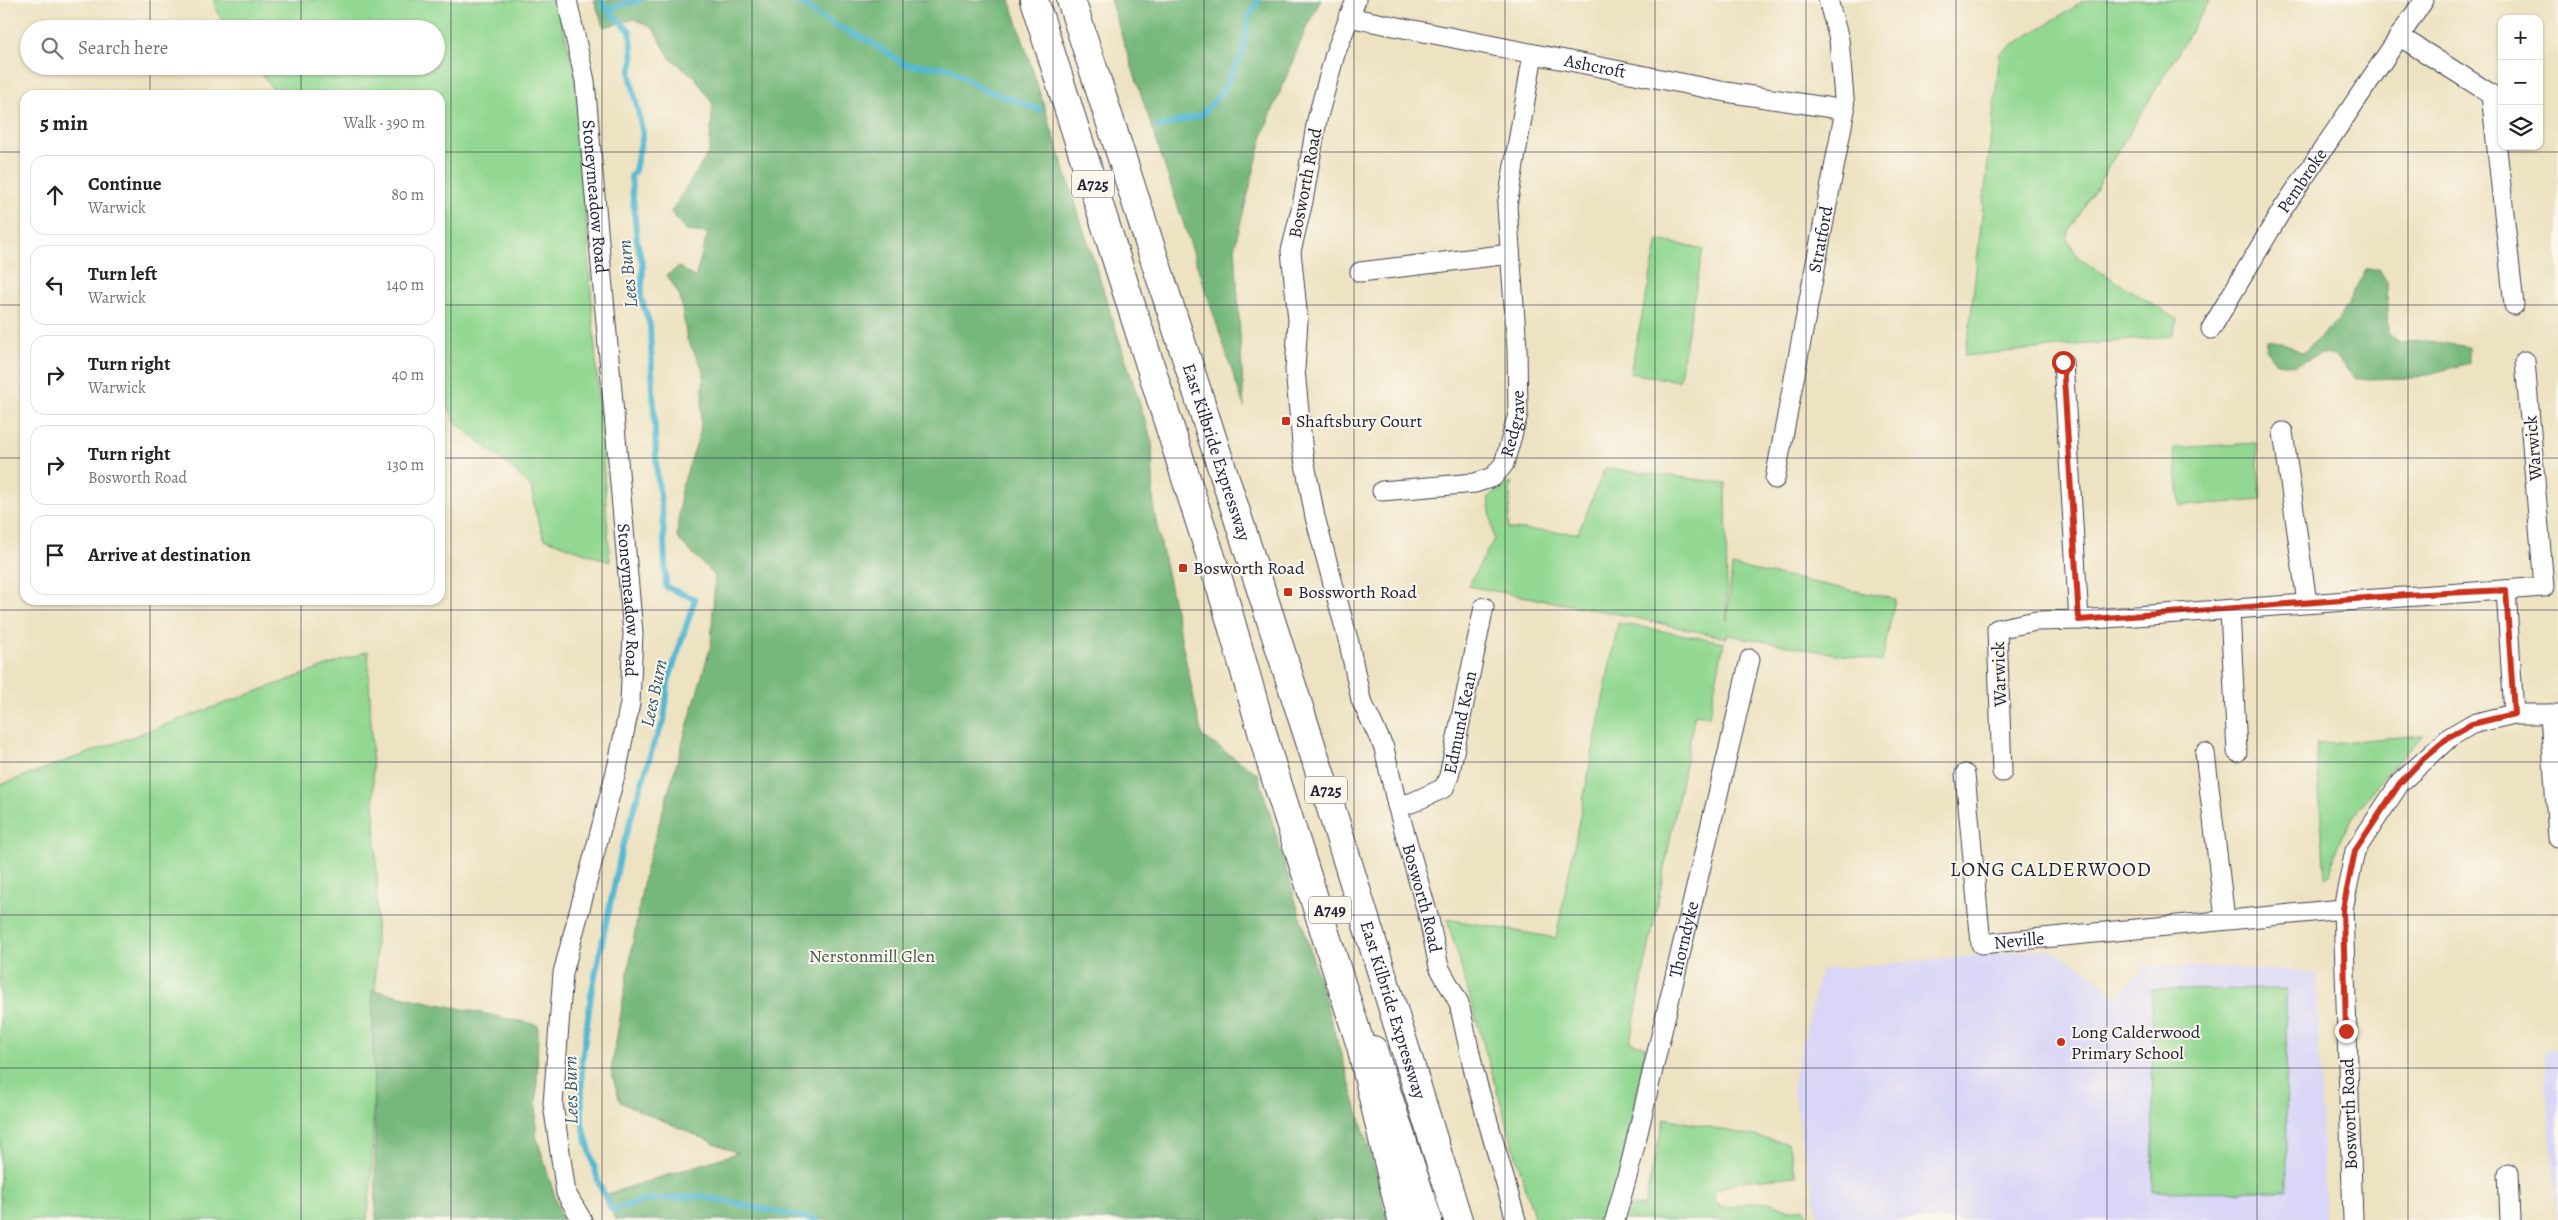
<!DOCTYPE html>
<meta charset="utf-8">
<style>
:root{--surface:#fff;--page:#f6f6f6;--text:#222;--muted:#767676;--line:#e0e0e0}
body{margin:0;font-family:Alegreya,serif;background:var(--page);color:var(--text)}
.controls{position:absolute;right:15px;top:15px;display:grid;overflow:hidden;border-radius:10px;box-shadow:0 1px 4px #0004}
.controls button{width:45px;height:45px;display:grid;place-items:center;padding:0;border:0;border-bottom:1px solid var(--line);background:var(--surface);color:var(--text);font:25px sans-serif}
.stop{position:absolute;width:15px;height:15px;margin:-11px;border:4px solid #c8321e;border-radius:50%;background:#fff}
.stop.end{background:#c8321e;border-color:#fff;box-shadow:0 1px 5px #0008}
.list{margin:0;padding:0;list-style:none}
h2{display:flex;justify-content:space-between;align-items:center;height:65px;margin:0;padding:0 20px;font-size:21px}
h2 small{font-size:16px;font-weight:400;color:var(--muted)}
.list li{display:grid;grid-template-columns:32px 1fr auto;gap:15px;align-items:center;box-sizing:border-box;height:80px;margin:0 10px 10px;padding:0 10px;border:1px solid var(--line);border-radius:15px}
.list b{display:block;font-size:19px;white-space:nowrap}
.list p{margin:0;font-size:16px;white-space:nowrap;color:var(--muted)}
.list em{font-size:16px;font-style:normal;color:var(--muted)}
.icon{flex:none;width:28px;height:28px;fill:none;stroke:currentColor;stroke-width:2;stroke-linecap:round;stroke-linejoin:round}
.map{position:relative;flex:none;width:2558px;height:1220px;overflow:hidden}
.search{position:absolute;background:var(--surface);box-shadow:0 1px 4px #0004;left:20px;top:20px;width:425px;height:55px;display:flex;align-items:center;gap:12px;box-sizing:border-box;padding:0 18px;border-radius:28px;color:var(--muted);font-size:19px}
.panel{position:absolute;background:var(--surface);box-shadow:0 1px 4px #0004;left:20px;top:90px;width:425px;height:515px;border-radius:15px}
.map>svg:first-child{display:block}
.built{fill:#d9d6f7}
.green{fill:#93d892;stroke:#5a7d66}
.forest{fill:#76b87c;stroke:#4c6d5c}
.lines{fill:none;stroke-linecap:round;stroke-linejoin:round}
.stream{stroke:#52b8d1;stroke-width:6}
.minor-casing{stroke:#403f4f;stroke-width:21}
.primary-casing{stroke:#403f4f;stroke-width:30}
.trunk-casing{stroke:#403f4f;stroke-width:30}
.minor{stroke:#fff;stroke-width:19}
.primary{stroke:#fff;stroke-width:28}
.trunk{stroke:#fff;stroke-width:28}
.route{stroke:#c8321e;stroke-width:6}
.grid{fill:none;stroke:#22223b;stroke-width:1;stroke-opacity:0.55}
.poi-dot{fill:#c8321e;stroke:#fbf7ec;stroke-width:2}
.labels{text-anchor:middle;stroke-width:4;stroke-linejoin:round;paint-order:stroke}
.shield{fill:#fbf7ec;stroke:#636270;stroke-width:1}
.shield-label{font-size:16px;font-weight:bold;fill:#22223b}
.street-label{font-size:18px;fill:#22223b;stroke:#fbf7ec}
.poi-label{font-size:18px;fill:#22223b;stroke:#fbf7ec;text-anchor:start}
.park-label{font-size:18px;fill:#445955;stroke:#fbf7ec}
.water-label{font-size:19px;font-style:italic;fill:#335670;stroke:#fbf7ec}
.quarter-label{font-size:20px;letter-spacing:1px;fill:#22223b;stroke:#fbf7ec}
</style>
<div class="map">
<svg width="2558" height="1220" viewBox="0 0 2558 1220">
<rect width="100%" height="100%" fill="#fbf7ec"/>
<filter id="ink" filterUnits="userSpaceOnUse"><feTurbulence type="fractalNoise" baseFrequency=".02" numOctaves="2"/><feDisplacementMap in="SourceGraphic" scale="10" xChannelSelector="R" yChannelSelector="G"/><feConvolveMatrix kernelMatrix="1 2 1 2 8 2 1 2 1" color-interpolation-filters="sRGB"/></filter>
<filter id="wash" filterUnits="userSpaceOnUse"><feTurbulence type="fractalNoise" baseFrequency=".0096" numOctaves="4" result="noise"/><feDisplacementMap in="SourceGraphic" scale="20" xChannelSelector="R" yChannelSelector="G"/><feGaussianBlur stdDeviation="1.12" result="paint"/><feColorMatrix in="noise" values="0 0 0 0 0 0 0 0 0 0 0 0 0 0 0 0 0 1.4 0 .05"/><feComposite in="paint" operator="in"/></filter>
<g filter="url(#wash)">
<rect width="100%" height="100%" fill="#ede2c1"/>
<g class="built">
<polygon points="2049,949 2086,969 2117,998 2146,965 2301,971 2317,975 2325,1220 1819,1220 1792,1087 1821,970"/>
<polygon points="2544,1051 2558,1051 2558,1220 2557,1220"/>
</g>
<g class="green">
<polygon points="214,0 556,0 576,78 610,562 544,538 535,510 531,487 505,462 456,423 440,392 440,95 277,95 256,66 436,66 436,29 229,29 216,11"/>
<polygon points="2086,0 2210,0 2066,237 2078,258 2177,319 2172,336 1964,356 1969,333 2000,53"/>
<polygon points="1658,240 1703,249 1679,381 1630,373"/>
<polygon points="2256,443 2261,500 2180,506 2174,448"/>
<polygon points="1605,468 1726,483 1727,621 1732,566 1895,599 1882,662 1727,635 1727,638 1618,614 1468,586 1494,539 1488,497 1511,482 1508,529 1578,533"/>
<polygon points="1618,623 1724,642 1709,716 1695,714 1630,1042 1646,1047 1611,1218 1610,1220 1535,1220 1447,919 1556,938"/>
<polygon points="368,651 377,876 372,1173 367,1220 0,1220 0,785"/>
<path d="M2423,735C2392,767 2361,798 2341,838C2335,849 2333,863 2330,875L2325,878L2316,744Z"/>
<polygon points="2286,989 2287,1191 2153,1192 2152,990"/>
<polygon points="1664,1118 1788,1143 1796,1176 1741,1181 1715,1191 1714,1199 1719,1206 1726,1208 1751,1202 1773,1203 1789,1210 1805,1208 1808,1220 1624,1220 1631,1207 1644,1206"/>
</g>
<g class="forest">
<polygon points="594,0 1010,0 1152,442 1154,512 1202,736 1258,774 1378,1179 1387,1220 616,1220 604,1195 737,1153 620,1102 611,1071 645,872 711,645 715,576 677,538 681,490 700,433 704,371 687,339 680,296 667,275 679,267 695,278 708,233 686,231 671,212 709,152 713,104 695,77 670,58 653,28 634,19 604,27"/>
<polygon points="1110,0 1321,0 1307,26 1264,131 1235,245 1244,407"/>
<polygon points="2366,269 2379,269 2387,282 2389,334 2400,342 2428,341 2469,347 2469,363 2414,378 2356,379 2335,355 2321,354 2295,365 2276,363 2266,350 2267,340 2281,342 2303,353 2339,319"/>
<polygon points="372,990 538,1025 536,1135 562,1220 376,1220"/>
</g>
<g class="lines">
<g class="stream">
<polyline points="601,0 606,9 630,31 633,59 630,74 643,134 635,170 631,177 637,241 643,267 641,298 650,325 657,474 663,518 666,587 695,599 668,682 664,721 654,743 622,848 591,995 582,1061 582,1123 599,1184 612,1210 646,1200 700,1196 817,1220"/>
<polyline points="795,0 833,25 866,39 904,64 950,68 978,87 1040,110"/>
<polyline points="606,9 641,0"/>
<polyline points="1158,127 1202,115 1223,90 1243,53 1248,19 1259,0"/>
</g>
</g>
</g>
<g filter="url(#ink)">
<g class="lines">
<defs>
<g id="minor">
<path id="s1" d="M567,0L585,81L633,633L630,703L618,764L563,973L553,1104L566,1193L582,1220"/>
<path id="s2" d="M1356,0L1335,54L1317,120L1303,201L1291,251L1298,320L1295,370L1303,453L1315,517L1349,643L1361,700L1384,748L1397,805L1429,919L1439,967L1459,1003L1475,1076L1516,1220"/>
<path id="s3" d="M1348,17L1726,92L1845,110"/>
<polyline points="2399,36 2491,94 2514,305"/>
<polyline points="1360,272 1510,254"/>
<path id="s4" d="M2211,329L2282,210L2424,0"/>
<polyline points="2063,362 2079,620"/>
<polyline points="2283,432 2307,603"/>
<path id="s5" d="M1775,479L1845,110L1839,39L1828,0"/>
<path id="s6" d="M1382,491L1475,483L1493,477L1504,464L1518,414L1517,348L1507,206L1533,54"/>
<polyline points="2506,590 2514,714"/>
<polyline points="2230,610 2237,752"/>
<polyline points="2550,714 2558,838"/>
<polyline points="2205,753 2225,919"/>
<polyline points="2002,772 1997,629 2036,621 2079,620 2544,587 2525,361"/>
<path id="s7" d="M1965,774L1981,944L2343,909"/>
<path id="s8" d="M1397,805L1411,803L1444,788L1449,776L1484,607"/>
<polyline points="2508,1173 2510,1220"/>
<path id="s9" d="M1615,1220L1632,1158L1750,659"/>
<polyline points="2353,1220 2343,909 2355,851 2400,783 2450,737 2472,724 2514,714 2558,714"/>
</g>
<polyline id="primary" points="1373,1050 1428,1220"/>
<g id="trunk">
<polyline points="1034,0 1225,601 1270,760 1361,1046 1402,1220"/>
<path id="s10" d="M1071,0L1322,779L1458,1220"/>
</g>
</defs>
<use href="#minor" class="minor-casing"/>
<use href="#primary" class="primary-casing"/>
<use href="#trunk" class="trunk-casing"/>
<use href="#minor" class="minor"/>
<use href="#primary" class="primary"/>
<use href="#trunk" class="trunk"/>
</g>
</g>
<g class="lines" filter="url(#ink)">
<polyline class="route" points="2063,362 2079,620 2406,595 2506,590 2514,714 2472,724 2450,736 2423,759 2400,783 2355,851 2343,909 2346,1031"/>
</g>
<path class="grid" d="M150,0V29M301,0V29M451,0V1220M602,0V1220M752,0V1220M903,0V1220M1053,0V1220M1204,0V1220M1354,0V1220M1505,0V1220M1655,0V1220M1806,0V1220M1956,0V1220M2107,0V1220M2257,0V1220M2408,0V1220M150,66V95M301,66V95M0,152H25M440,152H2558M0,305H25M440,305H2558M0,458H25M440,458H2558M150,600V1220M301,600V1220M0,610H2558M0,762H2558M0,915H2558M0,1068H2558"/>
<g class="poi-dot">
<rect x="1281" y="416" width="10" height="10" rx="2.5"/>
<rect x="1178" y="563" width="10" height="10" rx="2.5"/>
<rect x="1283" y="587" width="10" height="10" rx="2.5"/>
<circle cx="2061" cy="1042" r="5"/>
</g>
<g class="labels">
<g class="shield">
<rect x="1072" y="170.5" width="42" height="27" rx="4"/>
<rect x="1305" y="776.5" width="42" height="27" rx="4"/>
<rect x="1309" y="896.5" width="42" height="27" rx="4"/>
</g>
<g class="shield-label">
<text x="1093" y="190">A725</text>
<text x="1326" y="796">A725</text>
<text x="1330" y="916">A749</text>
</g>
<g class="street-label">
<text dy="6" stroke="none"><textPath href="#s3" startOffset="252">Ashcroft</textPath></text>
<text dy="6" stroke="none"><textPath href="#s4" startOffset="174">Pembroke</textPath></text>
<text transform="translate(1305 183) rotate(-79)" y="6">Bosworth Road</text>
<text dy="6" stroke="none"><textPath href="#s1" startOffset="199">Stoneymeadow Road</textPath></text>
<text dy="6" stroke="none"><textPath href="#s5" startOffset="244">Stratford</textPath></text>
<text dy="6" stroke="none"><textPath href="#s6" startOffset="171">Redgrave</textPath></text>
<text transform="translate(2533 448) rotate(-95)" y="6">Warwick</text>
<text dy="6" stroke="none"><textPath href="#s10" startOffset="475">East Kilbride Expressway</textPath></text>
<text dy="6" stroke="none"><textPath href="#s1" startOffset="604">Stoneymeadow Road</textPath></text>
<text transform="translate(1999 674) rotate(-92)" y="6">Warwick</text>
<text dy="6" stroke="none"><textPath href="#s8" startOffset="118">Edmund Kean</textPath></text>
<text dy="6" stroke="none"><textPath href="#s2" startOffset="925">Bosworth Road</textPath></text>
<text dy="6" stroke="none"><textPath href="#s9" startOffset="289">Thorndyke</textPath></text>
<text dy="6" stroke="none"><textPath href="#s7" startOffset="209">Neville</textPath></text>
<text dy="6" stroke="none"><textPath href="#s10" startOffset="1060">East Kilbride Expressway</textPath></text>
<text transform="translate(2349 1114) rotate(-92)" y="6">Bosworth Road</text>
</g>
<g class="poi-label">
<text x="1296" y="427">Shaftsbury Court</text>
<text x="1193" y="574">Bosworth Road</text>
<text x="1298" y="598">Bossworth Road</text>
<text x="2071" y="1038">Long Calderwood<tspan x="2071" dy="21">Primary School</tspan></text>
</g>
<g class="park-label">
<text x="872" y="962">Nerstonmill Glen</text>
</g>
<g class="water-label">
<text transform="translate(627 274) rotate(-96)" y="7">Lees Burn</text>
<text transform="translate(653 693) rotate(-78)" y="7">Lees Burn</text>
<text transform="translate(570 1090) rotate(-91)" y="7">Lees Burn</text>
</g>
<g class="quarter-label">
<text x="2051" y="876">LONG CALDERWOOD</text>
</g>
</g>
</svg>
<div class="controls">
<button>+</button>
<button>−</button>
<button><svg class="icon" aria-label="layers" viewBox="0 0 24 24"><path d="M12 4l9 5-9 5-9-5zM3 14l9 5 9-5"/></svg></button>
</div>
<div class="stop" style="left:2063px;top:362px"></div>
<div class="stop end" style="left:2346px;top:1031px"></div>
<div class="search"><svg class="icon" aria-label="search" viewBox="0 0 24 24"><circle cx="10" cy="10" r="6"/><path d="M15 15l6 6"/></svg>Search here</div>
<section class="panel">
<h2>5 min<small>Walk · 390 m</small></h2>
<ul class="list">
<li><svg class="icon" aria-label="ahead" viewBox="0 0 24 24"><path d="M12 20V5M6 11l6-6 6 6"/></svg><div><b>Continue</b><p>Warwick</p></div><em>80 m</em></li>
<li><svg class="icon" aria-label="left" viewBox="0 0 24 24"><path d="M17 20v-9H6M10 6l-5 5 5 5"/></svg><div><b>Turn left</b><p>Warwick</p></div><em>140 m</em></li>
<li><svg class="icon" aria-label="right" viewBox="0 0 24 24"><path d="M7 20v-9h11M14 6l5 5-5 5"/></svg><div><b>Turn right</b><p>Warwick</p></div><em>40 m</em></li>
<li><svg class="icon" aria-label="right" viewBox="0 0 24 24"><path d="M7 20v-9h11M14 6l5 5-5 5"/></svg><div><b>Turn right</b><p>Bosworth Road</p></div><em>130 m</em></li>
<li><svg class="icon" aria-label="arrive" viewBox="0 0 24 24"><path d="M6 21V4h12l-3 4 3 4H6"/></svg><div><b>Arrive at destination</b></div></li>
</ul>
</section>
</div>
